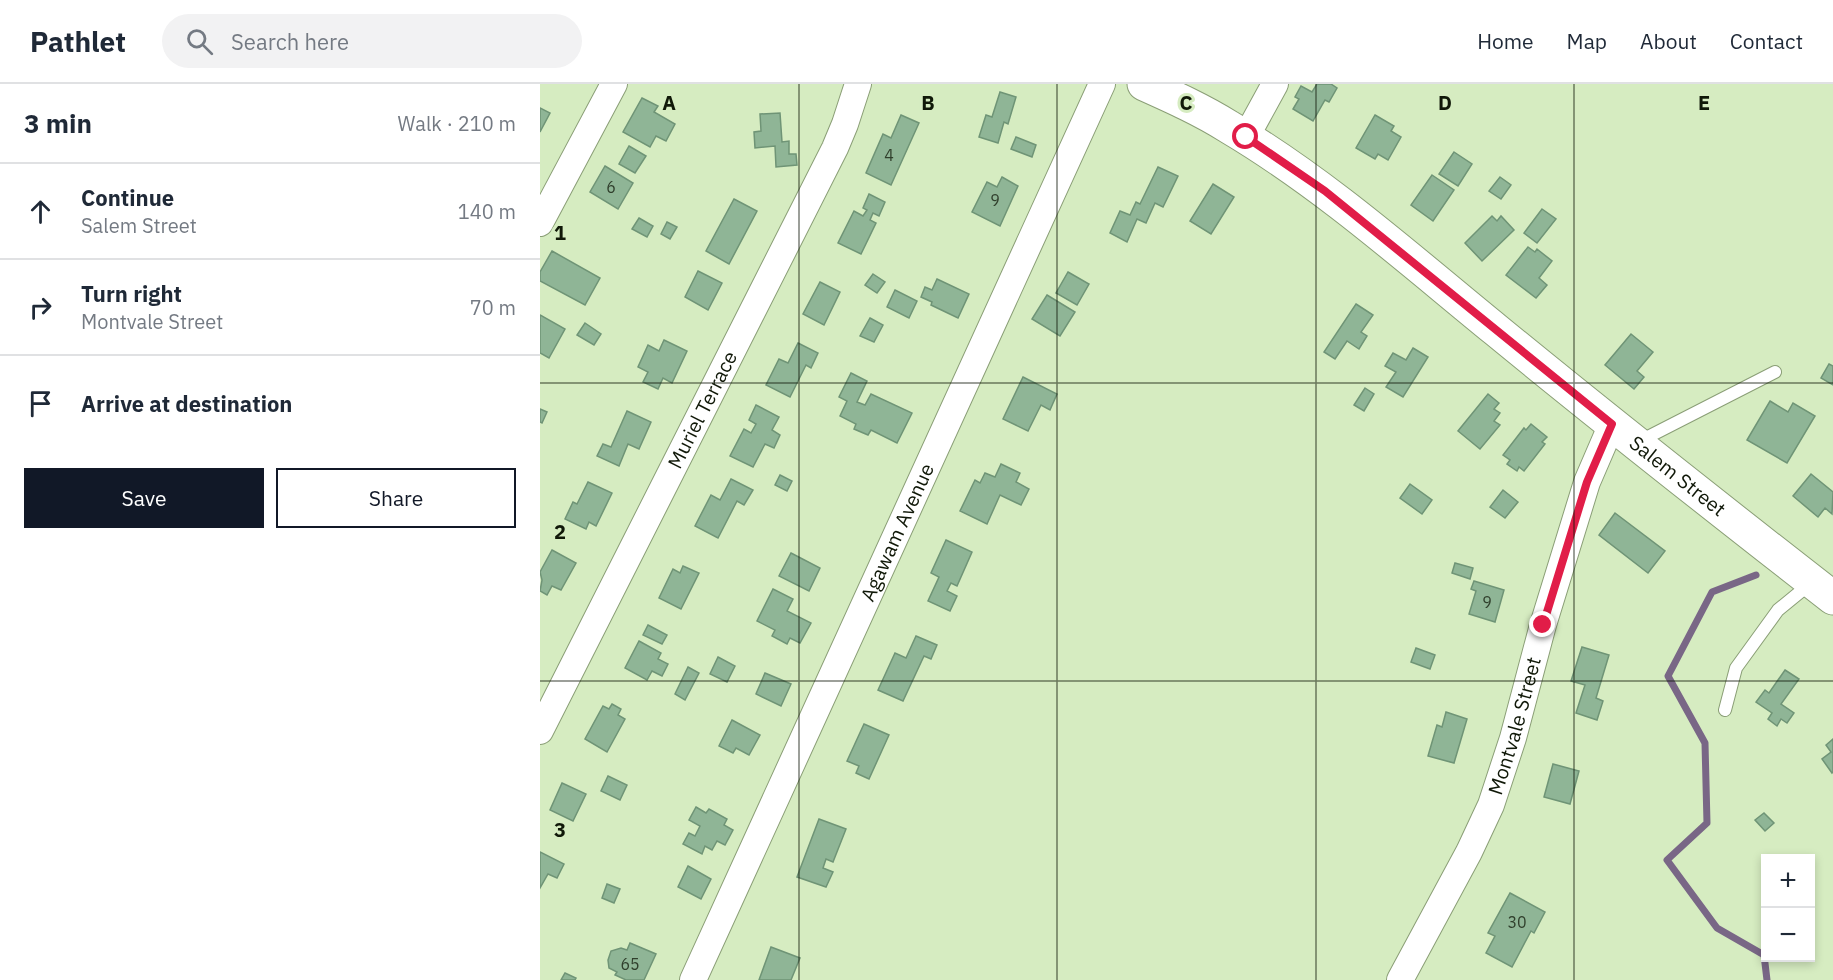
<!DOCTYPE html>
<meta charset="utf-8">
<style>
:root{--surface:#fff;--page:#f2f2f3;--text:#1f2937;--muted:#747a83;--line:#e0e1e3;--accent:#111827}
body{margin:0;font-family:"IBM Plex Sans",sans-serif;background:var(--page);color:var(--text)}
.controls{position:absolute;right:18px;bottom:18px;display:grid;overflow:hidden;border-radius:0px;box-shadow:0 3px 9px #0003}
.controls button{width:54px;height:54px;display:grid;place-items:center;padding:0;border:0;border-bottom:2px solid var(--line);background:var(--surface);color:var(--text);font:30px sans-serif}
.stop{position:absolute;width:18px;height:18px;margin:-14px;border:4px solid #e11d48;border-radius:50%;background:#fff}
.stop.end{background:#e11d48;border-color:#fff;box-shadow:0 2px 6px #0008}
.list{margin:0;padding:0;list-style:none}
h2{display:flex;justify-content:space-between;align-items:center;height:78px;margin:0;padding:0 24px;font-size:26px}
h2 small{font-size:20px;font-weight:400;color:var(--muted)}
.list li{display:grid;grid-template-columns:39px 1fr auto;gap:18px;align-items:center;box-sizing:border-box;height:96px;padding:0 24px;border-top:2px solid var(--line)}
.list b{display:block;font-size:22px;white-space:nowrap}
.list p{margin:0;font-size:20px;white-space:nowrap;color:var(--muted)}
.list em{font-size:20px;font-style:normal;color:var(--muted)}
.actions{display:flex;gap:12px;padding:18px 24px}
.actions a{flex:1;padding:14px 0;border:2px solid var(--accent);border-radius:0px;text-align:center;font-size:21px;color:var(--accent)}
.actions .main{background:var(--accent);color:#fff}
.icon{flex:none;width:33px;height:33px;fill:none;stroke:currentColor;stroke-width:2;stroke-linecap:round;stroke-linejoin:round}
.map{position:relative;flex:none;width:1293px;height:896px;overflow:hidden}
header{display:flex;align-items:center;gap:36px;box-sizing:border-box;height:84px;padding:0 30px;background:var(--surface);border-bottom:2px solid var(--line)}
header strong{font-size:28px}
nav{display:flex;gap:33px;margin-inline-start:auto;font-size:21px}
.search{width:420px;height:54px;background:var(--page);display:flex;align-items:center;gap:15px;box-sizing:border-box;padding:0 21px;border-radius:33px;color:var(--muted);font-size:22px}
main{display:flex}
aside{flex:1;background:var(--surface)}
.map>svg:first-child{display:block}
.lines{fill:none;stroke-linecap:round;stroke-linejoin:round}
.stream{stroke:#796786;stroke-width:7}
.building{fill:#8fb596;stroke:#6f9476;stroke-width:1.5}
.service-casing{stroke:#8a9e76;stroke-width:14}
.minor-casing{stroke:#8a9e76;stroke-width:28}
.secondary-casing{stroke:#8a9e76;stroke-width:35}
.service{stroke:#fff;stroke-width:12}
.minor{stroke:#fff;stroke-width:26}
.secondary{stroke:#fff;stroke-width:33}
.route{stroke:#e11d48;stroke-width:8}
.grid{fill:none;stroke:#101808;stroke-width:1.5;stroke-opacity:0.55}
.labels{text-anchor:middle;stroke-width:6;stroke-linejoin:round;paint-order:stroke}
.number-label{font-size:16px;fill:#303f2c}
.street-label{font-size:20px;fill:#101808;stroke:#d6ecc1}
.grid-label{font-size:20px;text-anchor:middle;font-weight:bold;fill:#101808;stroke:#d6ecc1;stroke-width:6;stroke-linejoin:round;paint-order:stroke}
</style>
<header>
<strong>Pathlet</strong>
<div class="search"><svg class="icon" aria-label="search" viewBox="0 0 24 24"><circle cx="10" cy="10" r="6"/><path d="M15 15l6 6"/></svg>Search here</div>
<nav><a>Home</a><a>Map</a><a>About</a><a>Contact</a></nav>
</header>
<main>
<aside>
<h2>3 min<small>Walk · 210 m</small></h2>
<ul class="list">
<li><svg class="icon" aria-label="ahead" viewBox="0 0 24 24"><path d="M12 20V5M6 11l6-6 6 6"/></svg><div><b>Continue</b><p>Salem Street</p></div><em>140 m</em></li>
<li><svg class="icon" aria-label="right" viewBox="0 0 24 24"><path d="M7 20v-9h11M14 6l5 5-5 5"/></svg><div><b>Turn right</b><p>Montvale Street</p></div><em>70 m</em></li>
<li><svg class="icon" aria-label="arrive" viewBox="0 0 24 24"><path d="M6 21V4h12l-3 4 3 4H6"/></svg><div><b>Arrive at destination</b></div></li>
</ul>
<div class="actions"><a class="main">Save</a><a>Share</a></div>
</aside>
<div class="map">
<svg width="1293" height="896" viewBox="0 0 1293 896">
<rect width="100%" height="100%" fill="#d6ecc1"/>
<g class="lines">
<polyline class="stream" points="1216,491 1172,508 1128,592 1165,659 1167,739 1127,776 1177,844 1224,871 1227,896"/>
</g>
<g class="building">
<polygon points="777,0 791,0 797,4 789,18 785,16 773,37 753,25 759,15 755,13 761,2 772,8"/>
<polygon points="460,8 476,13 468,40 464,38 458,59 439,53 446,31 452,33"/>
<polygon points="102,14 118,22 114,28 135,40 126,57 116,52 110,63 83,48"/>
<polygon points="0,24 10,29 0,48"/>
<polygon points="240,29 242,58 249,57 249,70 256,70 257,81 236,83 235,62 215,64 214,48 221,47 220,30"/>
<polygon points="361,31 379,39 351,101 326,89 343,50 351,54"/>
<polygon points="835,31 854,42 851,47 861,53 848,76 838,70 835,75 816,64"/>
<polygon points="476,53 496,61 492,73 471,65"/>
<polygon points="89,62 106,72 95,89 79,80"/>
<polygon points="914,68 932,80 918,102 899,90"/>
<polygon points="65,82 93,99 78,125 50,108"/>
<polygon points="618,83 638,92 623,123 615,119 606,139 597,135 587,158 570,149 580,127 590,131 596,118 600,120"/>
<polygon points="892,91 914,106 893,137 871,121"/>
<polygon points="462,93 478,102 460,142 432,128 447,98 457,103"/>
<polygon points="960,93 971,101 961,115 949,107"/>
<polygon points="673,100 694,113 671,150 650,137"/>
<polygon points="329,110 345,118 339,132 333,129 330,136 336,139 321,170 298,159 314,127 323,132 327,126 323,124"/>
<polygon points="194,115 217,127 189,180 166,167"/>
<polygon points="1002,125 1016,135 997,159 984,149"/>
<polygon points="952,132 957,137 961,132 974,146 942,177 925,159"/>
<polygon points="99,134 113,142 107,153 92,145"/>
<polygon points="127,138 137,143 130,155 121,150"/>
<polygon points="988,163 995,168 997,165 1012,177 999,194 1007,201 996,214 966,191"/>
<polygon points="12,167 60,194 45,221 0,197 0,188"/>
<polygon points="158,187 182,199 168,226 145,213"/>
<polygon points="528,188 549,200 537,221 516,209"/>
<polygon points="333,190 345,198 337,209 325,201"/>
<polygon points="397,195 429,210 418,234 391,221 392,218 381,213 385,203 392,206"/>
<polygon points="280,198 300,208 284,241 263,230"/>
<polygon points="355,206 377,217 369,234 347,223"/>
<polygon points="507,211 535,228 520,252 492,235"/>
<polygon points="816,220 833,231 821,248 827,252 819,265 807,257 795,275 784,268"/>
<polygon points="0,231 25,245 9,274 0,269"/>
<polygon points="330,234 343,241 334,258 320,252"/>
<polygon points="45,239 61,250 54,261 37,251"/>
<polygon points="1091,250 1113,268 1097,287 1104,293 1094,305 1065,281"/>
<polygon points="124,256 147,267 132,299 123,294 118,305 103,298 108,288 98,283 108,261 119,267"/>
<polygon points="258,259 278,269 271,284 266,281 250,313 226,301 239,275 248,279"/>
<polygon points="873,264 888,273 863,313 846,303 856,288 845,282 853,269 866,276"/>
<polygon points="1289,280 1293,282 1293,301 1281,294"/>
<polygon points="311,289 327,297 317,318 325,321 331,310 372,329 357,359 331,346 328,351 314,345 316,340 300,332 307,317 299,313"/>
<polygon points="483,293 517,310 510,326 501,321 488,347 463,335"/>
<polygon points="825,304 834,310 824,327 814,321"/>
<polygon points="948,310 959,319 954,325 960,329 954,337 960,341 940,365 918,347"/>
<polygon points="1230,317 1248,328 1253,319 1275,332 1247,379 1207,356"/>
<polygon points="216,321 239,333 232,346 240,351 234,364 225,360 213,383 190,372 204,345 211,349 216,340 209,336"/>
<polygon points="0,325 7,328 2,339 0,338"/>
<polygon points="87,327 111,338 99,365 88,360 79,382 57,372 63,360 71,363"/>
<polygon points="991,340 1007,353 1002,358 1005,360 984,387 979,383 977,387 967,380 970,376 963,371 984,344 986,346"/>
<polygon points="461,380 480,389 476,398 489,405 481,421 460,411 447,440 420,427 435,396 440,399 445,389 455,393"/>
<polygon points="1271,390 1293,408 1292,430 1285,424 1278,433 1253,412"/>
<polygon points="240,391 252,397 247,407 235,401"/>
<polygon points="191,395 213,406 204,421 197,417 178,454 155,442 171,411 180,416"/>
<polygon points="48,398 72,409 56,442 49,438 46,445 25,435 33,418 37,420"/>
<polygon points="870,400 892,416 882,430 860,414"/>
<polygon points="963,406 978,418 965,434 950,423"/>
<polygon points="1075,429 1125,467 1108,489 1059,451"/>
<polygon points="406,456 432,468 417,502 411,499 407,507 417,512 410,527 388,517 399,493 391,489"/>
<polygon points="12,466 36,479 21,506 12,502 7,511 0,507 2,496 0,488"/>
<polygon points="251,469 280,484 269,507 239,492"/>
<polygon points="915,479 933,484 930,495 912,489"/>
<polygon points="143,482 159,489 141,525 119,514 133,485 140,489"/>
<polygon points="934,497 964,506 955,538 929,530 936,507 931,505"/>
<polygon points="233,505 253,515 247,527 271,539 260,559 250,554 247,560 232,552 235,546 217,537"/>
<polygon points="108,541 127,551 122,560 103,551"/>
<polygon points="376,552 397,561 391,575 384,572 363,617 338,606 355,569 366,574"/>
<polygon points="99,557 121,569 118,575 128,580 122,592 112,587 107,596 85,584"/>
<polygon points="1042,563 1069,571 1056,614 1063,617 1057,636 1036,629 1045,601 1031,597"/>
<polygon points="876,564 895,571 890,585 871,578"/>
<polygon points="178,573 195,582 187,598 170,590"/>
<polygon points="148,583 159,589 145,616 135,610"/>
<polygon points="1245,586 1259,595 1241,620 1254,629 1247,639 1241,635 1237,642 1228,635 1232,629 1216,618 1225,606 1229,609"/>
<polygon points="225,589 251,600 241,622 216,610"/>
<polygon points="72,620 81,625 78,631 85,635 67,668 45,655 63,622 69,625"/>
<polygon points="906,628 927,635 914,679 888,672 897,641 902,643"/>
<polygon points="192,636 220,651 209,671 196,664 193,669 179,662"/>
<polygon points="324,640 349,651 329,695 316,689 319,682 307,677"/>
<polygon points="1293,655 1293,688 1292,689 1282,675 1291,668 1286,661"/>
<polygon points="1013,680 1039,687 1030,720 1004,713"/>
<polygon points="68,692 87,701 80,716 61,707"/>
<polygon points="22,699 46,710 33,737 10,726"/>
<polygon points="156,723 166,729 169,725 187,735 184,741 193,746 185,761 177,757 172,766 165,762 162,770 143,760 149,749 155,752 160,742 149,736"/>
<polygon points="1224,729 1234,739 1225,747 1215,736"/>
<polygon points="279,735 306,745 293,778 286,775 283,784 293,788 286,803 257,793"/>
<polygon points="0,768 24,780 17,794 8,790 0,804"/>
<polygon points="148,782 171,795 161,815 138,803"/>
<polygon points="67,800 80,805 74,819 62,814"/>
<polygon points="970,809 1005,828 994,849 991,847 972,883 946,869 955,852 948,849"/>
<polygon points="90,859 116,870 104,896 86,896 75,891 77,888 69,884 68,876 71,867 81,864 87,866"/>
<polygon points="231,863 260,874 251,896 219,896"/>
<polygon points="25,889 36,894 35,896 21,896"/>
</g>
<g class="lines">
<defs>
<g id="service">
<polyline points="1100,357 1235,288"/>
<polyline points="1185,626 1196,584 1238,526 1271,499"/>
</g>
<g id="minor">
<polyline points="706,53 735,0"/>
<polyline points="0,139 74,0"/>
<path id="s1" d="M0,647L295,64L305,40L318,0"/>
<path id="s2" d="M153,896L562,0"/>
<path id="s3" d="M860,896L929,768L951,721L973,654L1003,541L1047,398L1072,340"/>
</g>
<g id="secondary">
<path id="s4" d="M604,0C633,13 662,26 689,43C785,100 870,176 956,246C1067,337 1180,426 1293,514"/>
</g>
</defs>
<use href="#service" class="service-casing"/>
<use href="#minor" class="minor-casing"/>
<use href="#secondary" class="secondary-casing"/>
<use href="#service" class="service"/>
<use href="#minor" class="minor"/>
<use href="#secondary" class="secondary"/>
</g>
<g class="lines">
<polyline class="route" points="706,53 785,107 1072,340 1047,398 1003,541"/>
</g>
<path class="grid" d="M259,0V896M517,0V896M776,0V896M1034,0V896M0,299H1293M0,597H1293"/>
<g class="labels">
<g class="number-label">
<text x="349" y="77">4</text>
<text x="71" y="109">6</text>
<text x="455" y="122">9</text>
<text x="947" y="524">9</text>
<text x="977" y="844">30</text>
<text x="90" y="886">65</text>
</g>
<g class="street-label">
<text dy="7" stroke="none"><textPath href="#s1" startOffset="360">Muriel Terrace</textPath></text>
<text dy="7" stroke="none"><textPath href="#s4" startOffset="664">Salem Street</textPath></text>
<text dy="7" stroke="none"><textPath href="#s2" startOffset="492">Agawam Avenue</textPath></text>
<text dy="7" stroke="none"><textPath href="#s3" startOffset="280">Montvale Street</textPath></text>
</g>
</g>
<g class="grid-label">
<text x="129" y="26">A</text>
<text x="388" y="26">B</text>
<text x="646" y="26">C</text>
<text x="905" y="26">D</text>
<text x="1164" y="26">E</text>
<text x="20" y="156">1</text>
<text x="20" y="455">2</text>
<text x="20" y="753">3</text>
</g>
</svg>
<div class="controls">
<button>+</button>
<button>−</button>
</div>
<div class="stop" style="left:706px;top:53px"></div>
<div class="stop end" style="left:1003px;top:541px"></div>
</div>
</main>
